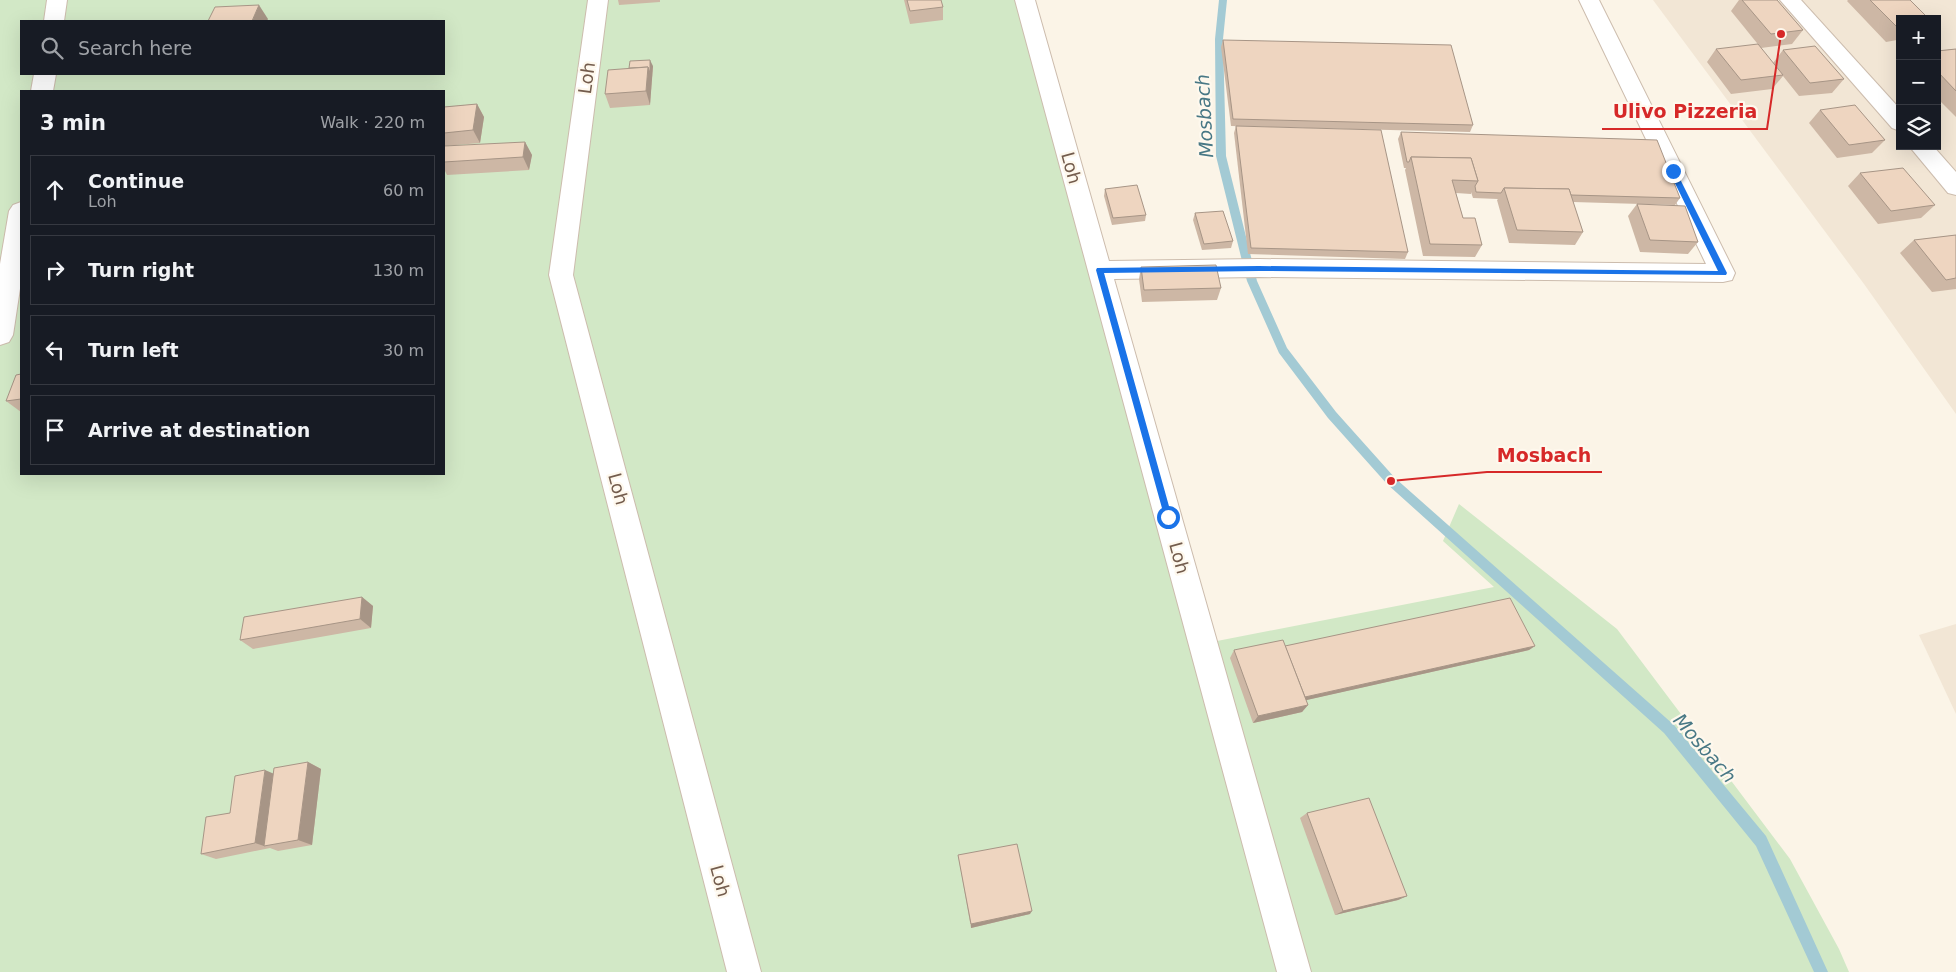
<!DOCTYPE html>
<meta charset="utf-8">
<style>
:root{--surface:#171b24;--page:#242831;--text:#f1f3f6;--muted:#9ea1a6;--line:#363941}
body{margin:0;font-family:"DejaVu Sans",sans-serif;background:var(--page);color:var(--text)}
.controls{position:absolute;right:15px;top:15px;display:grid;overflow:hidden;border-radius:0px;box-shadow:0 5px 20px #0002}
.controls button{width:45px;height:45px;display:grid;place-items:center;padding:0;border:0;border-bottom:1px solid var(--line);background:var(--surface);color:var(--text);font:25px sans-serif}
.stop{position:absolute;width:15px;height:15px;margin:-11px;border:4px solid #1a73e8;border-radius:50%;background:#fff}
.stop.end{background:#1a73e8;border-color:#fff;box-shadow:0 1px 5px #0008}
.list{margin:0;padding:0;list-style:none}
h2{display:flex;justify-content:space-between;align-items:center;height:65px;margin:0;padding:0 20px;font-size:21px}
h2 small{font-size:16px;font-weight:400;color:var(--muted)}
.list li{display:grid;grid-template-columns:32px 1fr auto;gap:15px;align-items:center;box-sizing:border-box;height:70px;margin:0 10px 10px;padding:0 10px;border:1px solid var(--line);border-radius:0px}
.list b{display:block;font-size:19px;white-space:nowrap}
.list p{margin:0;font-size:16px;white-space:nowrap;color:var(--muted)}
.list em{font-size:16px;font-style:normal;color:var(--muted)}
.icon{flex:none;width:28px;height:28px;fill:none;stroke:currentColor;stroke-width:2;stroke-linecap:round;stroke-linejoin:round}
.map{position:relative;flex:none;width:1956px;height:972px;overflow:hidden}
.search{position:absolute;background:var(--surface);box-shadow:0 5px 20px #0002;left:20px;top:20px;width:425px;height:55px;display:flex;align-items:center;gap:12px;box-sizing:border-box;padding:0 18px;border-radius:0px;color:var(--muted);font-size:19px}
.panel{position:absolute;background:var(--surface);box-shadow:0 5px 20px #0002;left:20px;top:90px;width:425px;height:385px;border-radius:0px}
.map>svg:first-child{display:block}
.residential{fill:#f2e6d5;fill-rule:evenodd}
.green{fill:#d2e8c6;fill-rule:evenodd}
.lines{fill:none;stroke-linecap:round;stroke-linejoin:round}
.stream{fill:#a3cad4;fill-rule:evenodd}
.minor-casing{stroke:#ccbcad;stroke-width:2}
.minor{fill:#fff;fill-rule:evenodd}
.wall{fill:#cdb7a5}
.shaded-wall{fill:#a79586}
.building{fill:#eed5c0;stroke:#a79586}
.route{fill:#1a73e8}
.labels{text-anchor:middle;stroke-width:4.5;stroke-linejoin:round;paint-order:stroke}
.street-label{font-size:18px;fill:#735c4d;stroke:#fef8ed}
.water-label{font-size:19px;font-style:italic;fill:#487885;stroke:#fef8ed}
.leader{fill:none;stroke:#d62828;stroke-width:2}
.callout-dot{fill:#d62828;stroke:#fef8ed;stroke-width:2}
.callout-label{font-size:19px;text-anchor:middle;font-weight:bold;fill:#d62828;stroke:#fef8ed;stroke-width:4.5;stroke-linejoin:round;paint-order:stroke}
</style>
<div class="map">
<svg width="1956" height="972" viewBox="0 0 1956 972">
<rect width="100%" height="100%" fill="#fbf4e7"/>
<g class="residential">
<path d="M1653,0H1956V414L1864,284ZM1900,19H1937V146H1900Z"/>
<polygon points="1956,624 1956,714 1919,635"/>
</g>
<path class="green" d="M0,0H1020L1217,641L1494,587L1443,541L1459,504L1617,629L1790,859L1839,949L1849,972H0ZM21,21H444V74H21ZM21,91H444V474H21Z"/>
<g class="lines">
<polygon class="stream" points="1219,0 1227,0 1223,39 1226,156 1257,281 1287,348 1336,412 1395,478 1674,725 1766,836 1828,972 1814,972 1756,846 1664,733 1387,484 1328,418 1279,353 1247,281 1216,156 1215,39"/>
<defs>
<g id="minor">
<polygon points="47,0 67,0 64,21 44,21"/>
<polygon points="588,0 608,0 573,275 761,972 727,972 549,275"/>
<polygon points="1015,0 1035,0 1109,261 1259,259 1706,264 1579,0 1599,0 1735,273 1732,280 1723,282 1259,277 1114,279 1311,972 1277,972"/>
<polygon points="1780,0 1801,0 1900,109 1900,131 1892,128"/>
<polygon points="34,74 56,74 53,91 31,91"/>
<polygon points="1909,146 1933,146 1956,172 1956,195 1948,193"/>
<polygon points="21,202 21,282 13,335 9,342 0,345 0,264 9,211 13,205"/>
</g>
</defs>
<use href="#minor" class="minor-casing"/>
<use href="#minor" class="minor"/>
</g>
<g class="wall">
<polygon points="618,0 660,0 660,2 619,5"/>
<polygon points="904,0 941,0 943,7 943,20 910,24"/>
<polygon points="1739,0 1777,0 1803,30 1792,44 1761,48 1731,11"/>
<polygon points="1848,0 1910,0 1900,19 1900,42 1897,40 1886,42 1847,1"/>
<polygon points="1223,40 1473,125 1470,132 1231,126 1221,47"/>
<polygon points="1716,49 1773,63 1783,50 1844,79 1832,93 1799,96 1783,76 1772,89 1731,94 1707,62"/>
<polygon points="1956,49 1956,117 1937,98 1937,51"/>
<polygon points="653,66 650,105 610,108 605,94"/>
<polygon points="477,104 484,117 480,143 444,146 444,107"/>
<polygon points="1820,110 1885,140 1872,153 1837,158 1809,123"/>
<polygon points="1236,126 1408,252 1405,259 1248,254 1234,133"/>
<polygon points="1401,132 1680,198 1675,205 1573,202 1583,232 1575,245 1509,243 1497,200 1498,199 1473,198 1471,192 1471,194 1456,193 1463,218 1482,245 1475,257 1423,256 1405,170 1406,168 1404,168 1398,139"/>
<polygon points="525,142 532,155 529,170 447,175 444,169 444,162"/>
<polygon points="1860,173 1935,205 1921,218 1878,224 1848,186"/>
<polygon points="1105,189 1146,215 1145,221 1112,225 1104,196"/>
<polygon points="1637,204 1698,242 1688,254 1640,252 1628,216"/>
<polygon points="1195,213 1233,241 1231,248 1202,250 1193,220"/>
<polygon points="1956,235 1956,289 1932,292 1900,253 1914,240"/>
<polygon points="1141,267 1221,288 1217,300 1142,302 1139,279"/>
<polygon points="21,374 21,412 6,401"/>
<polygon points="362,597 373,606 371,628 253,649 240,640"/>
<polygon points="1285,646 1535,646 1529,650 1306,700 1308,705 1302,712 1253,723 1230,658 1234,650"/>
<polygon points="308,762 321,769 312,845 278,851 270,848 216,859 201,854 230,813 273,774"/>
<polygon points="1307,813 1407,896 1398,900 1335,915 1300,818"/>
<polygon points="958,855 1030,914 971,928"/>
</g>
<g class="shaded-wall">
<polygon points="259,5 268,19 267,21 252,21"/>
<polygon points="650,60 653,66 650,105 646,91 648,67"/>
<polygon points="477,104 484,117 480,143 473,130"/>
<polygon points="525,142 532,155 529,170 523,157"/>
<polygon points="362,597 373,606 371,628 360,619"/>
<polygon points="1535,646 1529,650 1298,702 1301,698"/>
<polygon points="1308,705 1302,712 1253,723 1258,716"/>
<polygon points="308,762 321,769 312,845 298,840"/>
<polygon points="265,770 279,776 264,846 270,848 255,843"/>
<polygon points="1407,896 1398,900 1335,915 1343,911"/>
<polygon points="1032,911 1030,914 971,928 971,924"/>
</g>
<g class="building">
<polygon points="907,0 941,0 943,7 910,11"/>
<polygon points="1742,0 1777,0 1803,30 1771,34"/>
<polygon points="1870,0 1910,0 1929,19 1900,19 1900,28 1898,28"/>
<polygon points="259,5 252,21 208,21 215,7"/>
<polygon points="1223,40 1451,45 1473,125 1233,119"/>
<polygon points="1758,44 1783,75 1741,80 1716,49"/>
<polygon points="1815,46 1844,79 1810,83 1783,50"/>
<polygon points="1956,49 1956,91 1937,71 1937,51"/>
<polygon points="650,60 650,73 648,67 629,68 630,61"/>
<polygon points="648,67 646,91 605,94 608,70"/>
<polygon points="477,104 473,130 444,133 444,107"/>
<polygon points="1855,105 1885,140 1849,145 1820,110"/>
<polygon points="1236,126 1381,130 1408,252 1251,248"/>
<polygon points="1401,132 1657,140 1680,198 1571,195 1569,189 1504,188 1501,193 1476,192 1475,186 1478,181 1471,158 1411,157 1409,162 1407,162"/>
<polygon points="525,142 523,157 444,162 444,146"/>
<polygon points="1411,157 1471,158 1478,181 1452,180 1463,218 1475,218 1482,245 1430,244"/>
<polygon points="1903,168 1935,205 1891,211 1860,173"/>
<polygon points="1137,185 1146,215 1113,218 1105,189"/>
<polygon points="1504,188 1569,189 1583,232 1517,230"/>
<polygon points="1637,204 1685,206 1698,242 1650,240"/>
<polygon points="1223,211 1233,241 1204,244 1195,213"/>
<polygon points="1956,235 1956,278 1946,280 1914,240"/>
<polygon points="1216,265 1221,288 1144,290 1141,267"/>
<polygon points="21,374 21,399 6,401 16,375"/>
<polygon points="362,597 360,619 240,640 244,617"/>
<polygon points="1510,598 1535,646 1305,697 1285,646"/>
<polygon points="1283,640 1308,705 1258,716 1234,650"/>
<polygon points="308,762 298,840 264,846 274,768"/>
<polygon points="265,770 255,843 201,854 206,817 230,813 235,776"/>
<polygon points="1369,798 1407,896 1343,911 1307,813"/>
<polygon points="1017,844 1032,911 971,924 958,855"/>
</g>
<polygon class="route" points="1673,168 1676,171 1727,273 1726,275 1259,271 1104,273 1172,517 1168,521 1165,519 1096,270 1097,268 1259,266 1718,271 1669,171"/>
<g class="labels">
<g class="street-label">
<text transform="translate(587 78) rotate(-82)" y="6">Loh</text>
<text transform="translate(1071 168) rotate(75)" y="6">Loh</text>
<text transform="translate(618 489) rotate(75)" y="6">Loh</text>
<text transform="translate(1179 558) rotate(75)" y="6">Loh</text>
<text transform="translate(720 881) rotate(75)" y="6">Loh</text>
</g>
<g class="water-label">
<text transform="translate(1204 116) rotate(-93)" y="7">Mosbach</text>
<text transform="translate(1705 748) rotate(49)" y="7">Mosbach</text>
</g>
</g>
<path class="leader" d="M1781 34L1767 129H1602M1391 481L1487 472H1602"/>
<g class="callout-dot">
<circle cx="1781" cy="34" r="5"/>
<circle cx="1391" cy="481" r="5"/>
</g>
<g class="callout-label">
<text x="1685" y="118">Ulivo Pizzeria</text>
<text x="1544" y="462">Mosbach</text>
</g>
</svg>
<div class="controls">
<button>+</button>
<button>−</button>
<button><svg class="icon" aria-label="layers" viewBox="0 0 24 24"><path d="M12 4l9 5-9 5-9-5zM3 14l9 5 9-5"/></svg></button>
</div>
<div class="stop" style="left:1168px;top:517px"></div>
<div class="stop end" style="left:1673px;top:171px"></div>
<div class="search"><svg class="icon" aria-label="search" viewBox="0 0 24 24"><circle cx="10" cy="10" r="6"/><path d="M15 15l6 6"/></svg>Search here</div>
<section class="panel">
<h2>3 min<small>Walk · 220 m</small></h2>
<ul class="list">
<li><svg class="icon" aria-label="ahead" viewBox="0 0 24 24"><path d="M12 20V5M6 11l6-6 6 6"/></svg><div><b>Continue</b><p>Loh</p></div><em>60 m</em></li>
<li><svg class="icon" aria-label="right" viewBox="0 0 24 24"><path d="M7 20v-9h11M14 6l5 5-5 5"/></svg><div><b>Turn right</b></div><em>130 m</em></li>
<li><svg class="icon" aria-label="left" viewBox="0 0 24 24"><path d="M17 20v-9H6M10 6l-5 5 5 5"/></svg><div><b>Turn left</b></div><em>30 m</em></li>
<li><svg class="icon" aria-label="arrive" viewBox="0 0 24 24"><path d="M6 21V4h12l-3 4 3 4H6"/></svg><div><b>Arrive at destination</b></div></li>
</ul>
</section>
</div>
